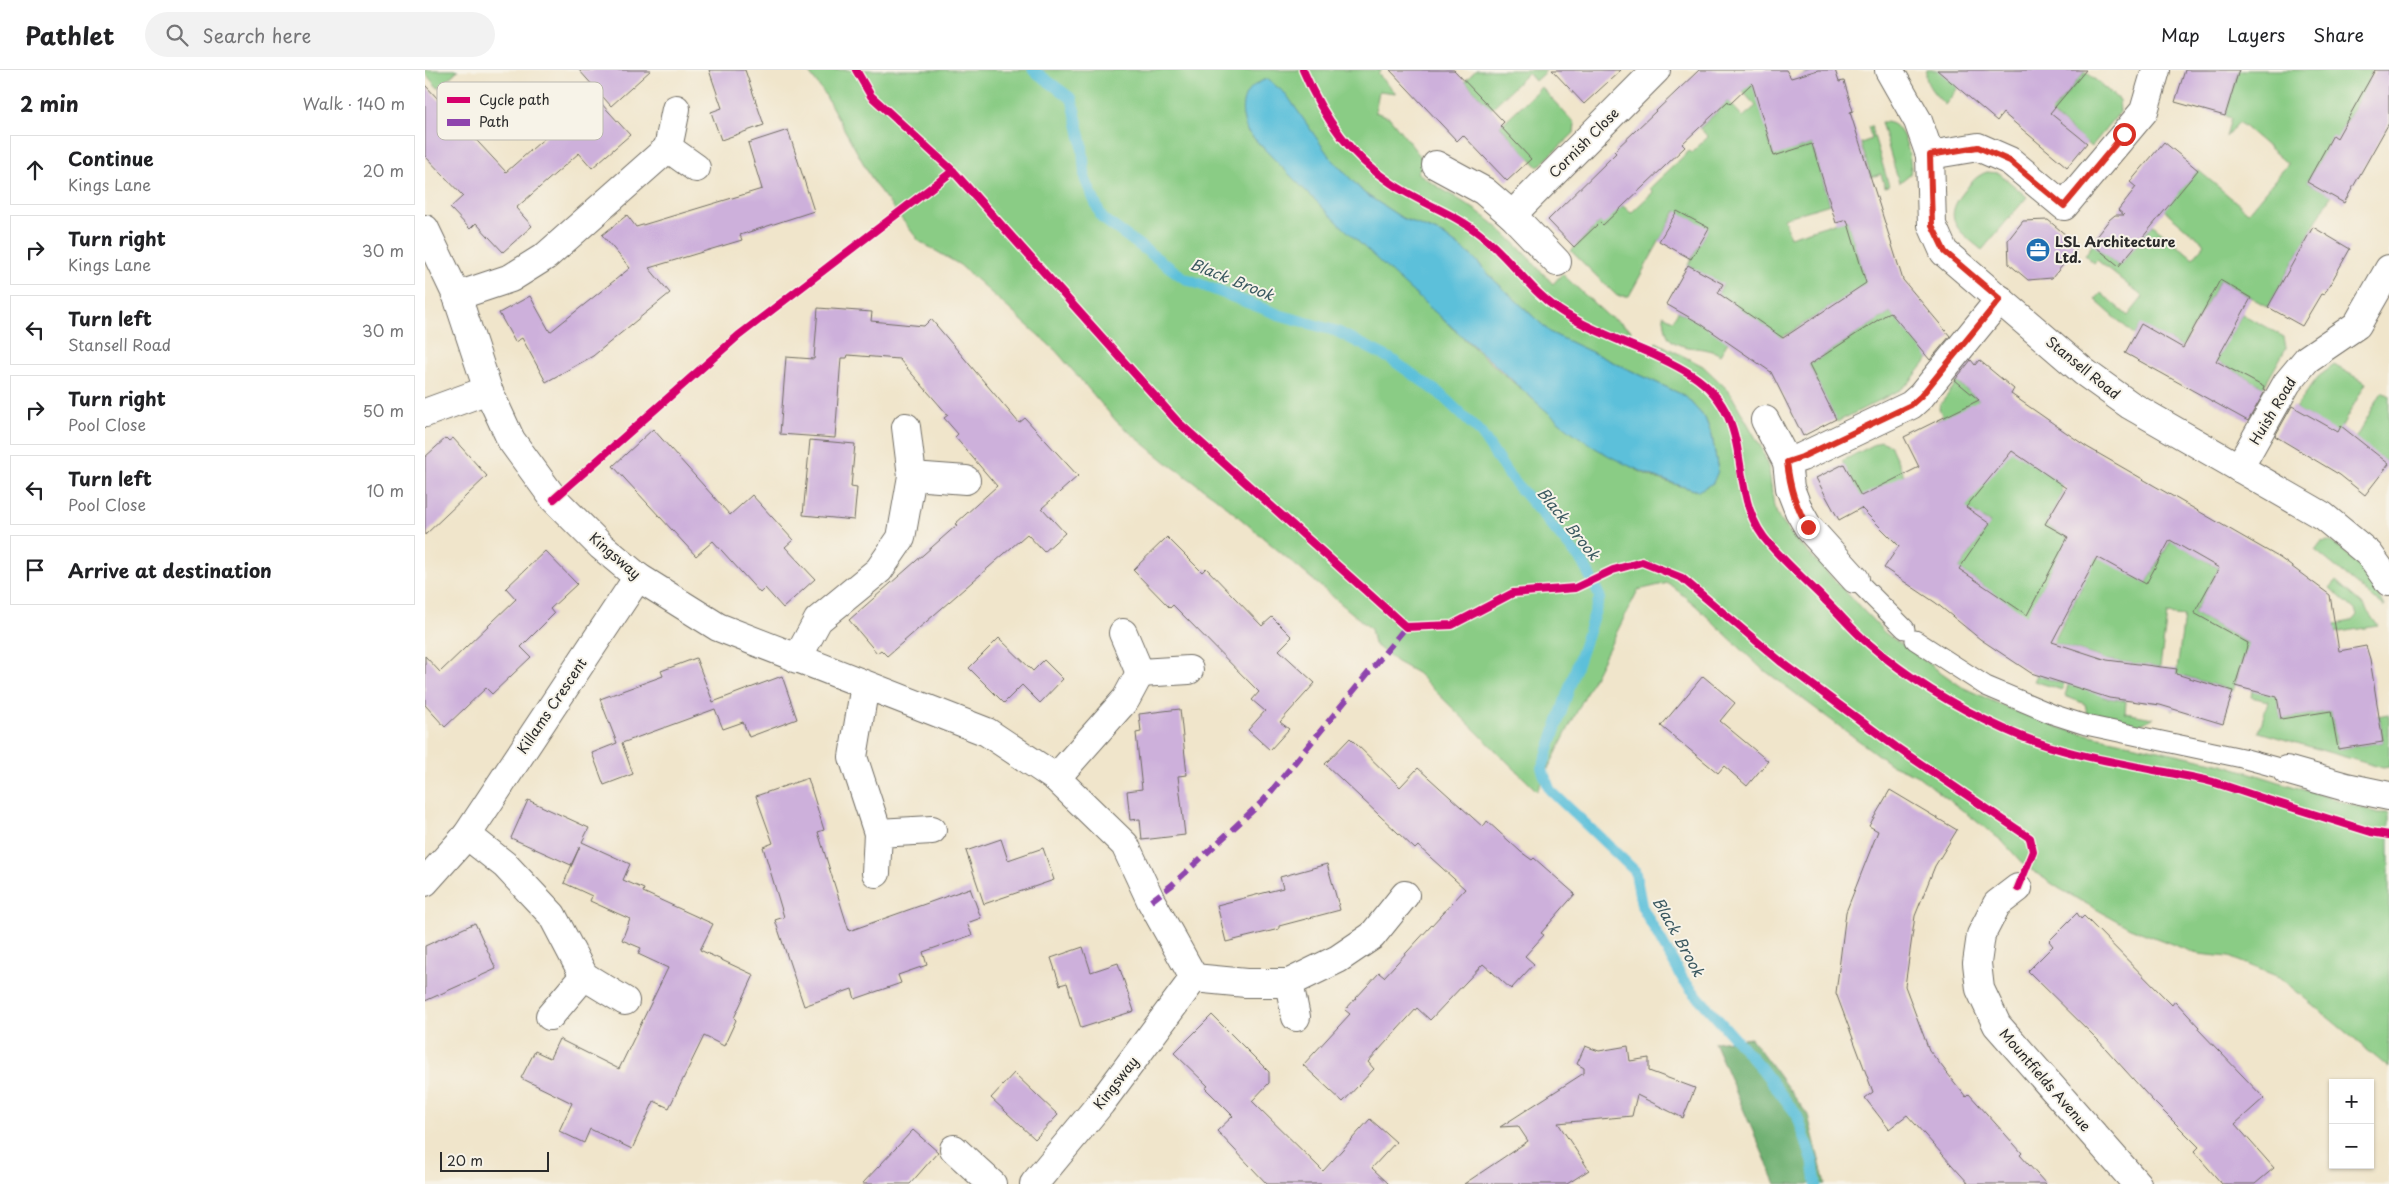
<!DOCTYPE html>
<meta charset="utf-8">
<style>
:root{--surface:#fff;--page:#f2f2f2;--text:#202124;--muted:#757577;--line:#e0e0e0}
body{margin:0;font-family:"Playpen Sans",sans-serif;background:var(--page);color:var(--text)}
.controls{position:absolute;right:15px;bottom:15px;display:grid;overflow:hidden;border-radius:0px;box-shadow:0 1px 4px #0004}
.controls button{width:45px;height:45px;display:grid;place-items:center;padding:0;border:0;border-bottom:1px solid var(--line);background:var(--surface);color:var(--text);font:25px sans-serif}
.scale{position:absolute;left:15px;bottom:12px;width:109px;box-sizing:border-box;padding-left:5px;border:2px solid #2b2b2b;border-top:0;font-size:14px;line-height:18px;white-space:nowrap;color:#2b2b2b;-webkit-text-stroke:4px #f7f3e8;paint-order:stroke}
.stop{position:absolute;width:15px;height:15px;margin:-11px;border:4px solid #d93025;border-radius:50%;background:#fff}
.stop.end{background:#d93025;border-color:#fff;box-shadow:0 1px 5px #0008}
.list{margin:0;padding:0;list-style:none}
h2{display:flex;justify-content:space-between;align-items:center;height:65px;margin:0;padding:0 20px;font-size:21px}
h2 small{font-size:16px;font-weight:400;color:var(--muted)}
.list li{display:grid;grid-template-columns:32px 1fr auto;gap:15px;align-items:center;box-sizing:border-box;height:70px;margin:0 10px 10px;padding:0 10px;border:1px solid var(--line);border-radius:0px}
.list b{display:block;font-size:19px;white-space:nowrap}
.list p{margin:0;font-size:16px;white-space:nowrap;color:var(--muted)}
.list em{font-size:16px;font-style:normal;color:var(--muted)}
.icon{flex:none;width:28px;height:28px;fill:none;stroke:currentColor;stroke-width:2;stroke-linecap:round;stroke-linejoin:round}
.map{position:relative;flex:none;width:1964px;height:1114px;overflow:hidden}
header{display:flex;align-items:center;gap:30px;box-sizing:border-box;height:70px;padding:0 25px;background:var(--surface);border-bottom:1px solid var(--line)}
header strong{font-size:24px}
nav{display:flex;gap:28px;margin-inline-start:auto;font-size:18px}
.search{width:350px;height:45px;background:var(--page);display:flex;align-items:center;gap:12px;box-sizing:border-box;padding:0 18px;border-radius:28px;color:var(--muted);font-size:19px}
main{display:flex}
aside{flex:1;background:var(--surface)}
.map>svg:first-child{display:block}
.green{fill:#8acc85;stroke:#5a7c58;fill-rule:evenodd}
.forest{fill:#6fb072;stroke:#4d6e4e}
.water{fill:#5cc0da;stroke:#447682}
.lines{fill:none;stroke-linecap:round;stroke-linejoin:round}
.stream{stroke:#5cc0da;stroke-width:11}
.building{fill:#cdb0db;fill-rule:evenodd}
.lane-casing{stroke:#706c63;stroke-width:21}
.street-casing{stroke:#706c63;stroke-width:30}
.lane{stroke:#fff;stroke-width:19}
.street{stroke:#fff;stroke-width:28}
.quiet{stroke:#8e44ad;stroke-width:6;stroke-dasharray:12 6;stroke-linecap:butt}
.cycleway-casing{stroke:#f7f3e8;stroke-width:11}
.cycleway{stroke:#d6006c;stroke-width:8}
.route{stroke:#d93025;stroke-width:6}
.labels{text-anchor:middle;stroke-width:4;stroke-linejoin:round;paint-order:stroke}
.street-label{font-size:14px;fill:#2b2b2b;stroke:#f7f3e8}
.poi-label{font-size:14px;font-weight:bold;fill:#2b2b2b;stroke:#f7f3e8;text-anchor:start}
.water-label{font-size:15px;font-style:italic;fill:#3a5860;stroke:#f7f3e8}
.key{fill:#f7f3e8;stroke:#bab7af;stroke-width:1}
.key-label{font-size:14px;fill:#2b2b2b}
</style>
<header>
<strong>Pathlet</strong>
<div class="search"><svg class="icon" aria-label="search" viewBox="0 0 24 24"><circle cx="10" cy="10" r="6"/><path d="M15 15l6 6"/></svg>Search here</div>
<nav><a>Map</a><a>Layers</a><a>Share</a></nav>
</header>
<main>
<aside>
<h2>2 min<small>Walk · 140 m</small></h2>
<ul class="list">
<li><svg class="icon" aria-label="ahead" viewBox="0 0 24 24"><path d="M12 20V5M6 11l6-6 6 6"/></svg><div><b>Continue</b><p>Kings Lane</p></div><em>20 m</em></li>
<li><svg class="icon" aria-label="right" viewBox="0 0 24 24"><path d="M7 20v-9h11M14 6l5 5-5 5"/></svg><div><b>Turn right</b><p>Kings Lane</p></div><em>30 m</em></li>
<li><svg class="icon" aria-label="left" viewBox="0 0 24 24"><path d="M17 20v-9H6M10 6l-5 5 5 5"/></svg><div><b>Turn left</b><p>Stansell Road</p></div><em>30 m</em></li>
<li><svg class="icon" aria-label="right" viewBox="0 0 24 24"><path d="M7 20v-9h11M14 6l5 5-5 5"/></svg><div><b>Turn right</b><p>Pool Close</p></div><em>50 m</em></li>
<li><svg class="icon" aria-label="left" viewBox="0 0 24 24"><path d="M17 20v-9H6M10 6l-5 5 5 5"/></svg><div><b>Turn left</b><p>Pool Close</p></div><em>10 m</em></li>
<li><svg class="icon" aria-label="arrive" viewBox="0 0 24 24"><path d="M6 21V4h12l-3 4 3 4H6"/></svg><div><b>Arrive at destination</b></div></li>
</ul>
</aside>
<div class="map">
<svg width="1964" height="1114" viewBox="0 0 1964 1114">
<rect width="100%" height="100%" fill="#f7f3e8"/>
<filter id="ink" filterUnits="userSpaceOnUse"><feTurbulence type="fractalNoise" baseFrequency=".02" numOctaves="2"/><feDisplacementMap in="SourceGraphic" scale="10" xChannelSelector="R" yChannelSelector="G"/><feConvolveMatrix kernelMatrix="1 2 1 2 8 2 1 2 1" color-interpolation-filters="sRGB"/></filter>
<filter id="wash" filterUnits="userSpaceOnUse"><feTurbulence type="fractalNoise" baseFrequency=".0096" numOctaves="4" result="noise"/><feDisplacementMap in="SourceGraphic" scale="20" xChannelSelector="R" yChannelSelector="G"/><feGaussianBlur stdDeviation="1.12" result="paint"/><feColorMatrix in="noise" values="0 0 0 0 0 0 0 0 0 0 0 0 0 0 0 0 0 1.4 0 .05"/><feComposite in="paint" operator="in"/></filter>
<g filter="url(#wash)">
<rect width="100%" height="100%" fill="#f0e5cb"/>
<g class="green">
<polygon points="0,0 33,0 13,18 0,3"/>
<path d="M382,0H957L953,4L971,23L954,21L950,42L964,47L1000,92L992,102C1013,119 1038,130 1059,146C1085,166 1106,191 1128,214L1137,204L1183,246L1206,260L1204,265L1229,277L1231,272L1278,296L1304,321L1337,379L1344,400L1349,437L1354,448L1370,469L1460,563L1537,617L1594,643L1638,659L1797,694L1953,743H1964V998L1854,907L1804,887L1773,884L1705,858L1635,819L1599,795L1577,771L1493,706L1465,694L1335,597L1270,535L1243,513L1213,520L1112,721L992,603L972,592L949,574L946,559L790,427L741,392L692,352L631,281L535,195L494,171L451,116L399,23ZM822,61L904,86L939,123L977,148L1017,164L1048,187L1070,211L1126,263L1260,326L1280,348L1287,366L1293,401L1273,421C1253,415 1231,410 1212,400C1132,357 1062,290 996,229C937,175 878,120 822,61Z"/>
<polygon points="1051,0 1122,0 1110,11 1103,3 1066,39 1040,11"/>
<path d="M1320,0L1337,28L1386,0H1393L1379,4L1343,67L1349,85L1387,74L1405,134L1359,148L1365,167L1422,149L1438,203L1443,213L1356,268L1300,228L1303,272L1295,285C1282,274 1250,283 1242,264C1240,259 1240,251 1238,245L1248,250L1253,241L1276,253L1298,215L1263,195L1283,159L1251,141L1204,226H1192L1146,181L1175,152L1198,136L1206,143L1226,124L1228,122L1225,118L1264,81L1266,83L1283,67L1275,58L1303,31L1318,47L1331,36L1306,9Z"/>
<path d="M1502,0H1540L1533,18L1520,35C1512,26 1497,13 1502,0Z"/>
<polygon points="1814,0 1946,0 1939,25 1964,46 1934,29 1915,62 1945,86 1908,66 1882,112 1906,125 1843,237 1795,210 1757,277 1716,255 1710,265 1670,230 1676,223 1703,246 1718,227 1672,190 1669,193 1660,185 1668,174 1694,196 1728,155 1768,188 1780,174 1739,140 1773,100 1823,142 1863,94 1814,52 1801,67 1806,48 1800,46"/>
<polygon points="1660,1 1694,30 1695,42 1666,77 1626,43"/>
<polygon points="1116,17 1150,54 1149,63 1113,97 1075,56"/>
<path d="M1456,52C1479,50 1484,80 1486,98L1485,104L1474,113Z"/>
<polygon points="1446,56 1464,116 1460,117 1456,104 1446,107 1436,73 1447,69 1443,57"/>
<path d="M1562,102L1574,103L1602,127L1557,180C1535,162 1516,150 1538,123C1545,114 1550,106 1562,102Z"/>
<polygon points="1465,242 1504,288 1484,313 1475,320 1412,352 1384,295"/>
<polygon points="1817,244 1859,267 1861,278 1839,317 1791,291"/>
<polygon points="1909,295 1941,313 1913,363 1870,338 1893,307"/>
<polygon points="1532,312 1570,343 1587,380 1636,414 1637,425 1620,454 1721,514 1746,470 1794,498 1769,543 1833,579 1910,557 1910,554 1927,551 1932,545 1930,540 1905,518 1911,511 1937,534 1953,556 1876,568 1853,631 1856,649 1906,641 1913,679 1958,672 1954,646 1964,644 1964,697 1958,698 1834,662 1843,631 1826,627 1827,620 1820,583 1808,621 1759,606 1749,640 1747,639 1759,546 1742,544 1735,597 1682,590 1678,627 1701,631 1700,643 1728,648 1714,655 1662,643 1660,634 1640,626 1643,615 1677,588 1629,573 1618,607 1639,614 1637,620 1609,611 1657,516 1626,499 1599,555 1561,529 1566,521 1534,499 1565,453 1550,443 1479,467 1474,476 1467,470 1491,446 1466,420 1442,445 1437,438 1440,436 1417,391 1456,371 1465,375 1479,405 1533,391 1512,350 1518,348 1514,338 1515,335"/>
<polygon points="1957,322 1964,326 1964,394 1930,369"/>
<path d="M1904,471C1928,484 1949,513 1959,537L1890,480L1896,472Z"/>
</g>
<polygon class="forest" points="1326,968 1383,1045 1400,1114 1351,1114 1289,972"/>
<path class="water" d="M842,9L861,24L904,86L939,123L977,148L1017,164L1048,187L1070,211L1126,263L1260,326L1280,348L1287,366L1293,401L1288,413L1273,421C1238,411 1204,398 1172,379C1134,356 1100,321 1067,292C982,219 899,142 822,61C813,37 816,18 842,9Z"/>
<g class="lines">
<polyline class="stream" points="608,0 647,29 657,73 660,109 677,148 759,208 855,245 911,261 966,289 1014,323 1055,362 1082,403 1159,494 1175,527 1117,699 1125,720 1210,801 1217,837 1259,911 1336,998 1372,1045 1388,1092 1391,1114"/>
</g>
<g id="blocks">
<g class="building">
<polygon points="154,0 226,0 186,36"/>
<polygon points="284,0 320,0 339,55 296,70 286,42 297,38"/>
<polygon points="965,0 1029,0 1079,52 1075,56 1106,89 1082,111 1038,65 1032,71"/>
<polygon points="1127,0 1196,0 1159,34"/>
<polygon points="1274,0 1361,0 1366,8 1393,0 1410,0 1414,12 1419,11 1428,41 1425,42 1478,210 1525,266 1505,290 1465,242 1384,295 1411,349 1378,366 1346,302 1276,254 1241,234 1263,195 1298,214 1293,223 1358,268 1441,213 1422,150 1411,153 1387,74 1349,86 1327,13 1305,34 1303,31 1257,74 1260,77 1178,155 1175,152 1149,177 1123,150 1191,83 1189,81"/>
<polygon points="1512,0 1661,0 1625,43 1662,73 1642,97 1578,43 1572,51"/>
<polygon points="1760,0 1814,0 1800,46 1750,32"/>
<polygon points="1950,0 1964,0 1964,53 1919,133 1882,112 1908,65 1912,68"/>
<polygon points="0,15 81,102 131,58 138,65 174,31 205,65 167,98 154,83 91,138 107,156 78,182 51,153 45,159 25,138 38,126 0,86"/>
<polygon points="363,60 389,141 315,165 317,170 224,198 245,223 168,286 121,312 97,268 90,272 74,243 105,226 125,262 205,198 177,165 202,145 211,157 337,119 323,73"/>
<polygon points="1739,72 1773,100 1694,196 1666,173 1684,150 1690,145 1699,145 1693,140 1711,117 1705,112"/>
<polygon points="1252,141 1284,158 1266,189 1234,171"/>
<polygon points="1623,150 1654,176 1627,208 1603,210 1584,194 1583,170 1598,151"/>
<polygon points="1888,157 1925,179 1899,225 1896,224 1877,256 1843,237"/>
<polygon points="1795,210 1826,228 1791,291 1839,317 1838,320 1840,321 1823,351 1700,283 1716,254 1758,278"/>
<polygon points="393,238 447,242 446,251 499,256 506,249 594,353 600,348 653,406 617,438 640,463 619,482 602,464 462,586 456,580 452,583 424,550 532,455 530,454 572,416 530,367 533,364 519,348 523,345 474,289 423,285 422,288 416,288 410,368 355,364 361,287 389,289"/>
<path d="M1546,290L1550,295L1554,290L1589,319L1586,324L1662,377L1855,488L1905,525L1914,581L1941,576L1945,589L1958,672L1913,679L1906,641L1856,649L1852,627L1810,616L1823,573L1769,543L1794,498L1745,470L1721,514L1672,487L1627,572L1682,590L1752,599L1751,604L1808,621L1798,654L1735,635L1684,628L1606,603L1555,569L1511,533L1459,498L1474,476L1436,438L1414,450L1391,408L1419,394L1436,426L1494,397L1479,367L1554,330L1530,310ZM1587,381L1641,418L1620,454L1643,467L1602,545L1534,499L1565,454L1541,437Z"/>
<polygon points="1867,336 1913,362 1916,356 1964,394 1940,425 1915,405 1850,366"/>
<polygon points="228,359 305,445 327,425 368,470 360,477 390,509 358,538 340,518 335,523 288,471 271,486 188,396"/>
<polygon points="21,368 24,371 28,368 62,406 0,465 0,387"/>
<polygon points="385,370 430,374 426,417 432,418 429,450 378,445"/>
<polygon points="742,467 777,502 781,498 837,556 847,547 867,567 854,580 890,613 855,652 864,659 845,680 823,660 840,641 827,630 834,622 748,535 745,538 708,500"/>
<polygon points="120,481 152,514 125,539 129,544 96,577 106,587 67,624 61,618 20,657 0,635 0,586 15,602 91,529 81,518"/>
<polygon points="574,568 608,601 619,590 638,609 615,633 597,615 579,633 544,598"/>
<polygon points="271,588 288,632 357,606 372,649 324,667 318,652 298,659 290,639 197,673 208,704 179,715 167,683 192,673 175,629 238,606 236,601"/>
<polygon points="1278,606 1310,633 1295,651 1343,691 1322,716 1299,696 1293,703 1236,656"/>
<polygon points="755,639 762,705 753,706 760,765 717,770 715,749 705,750 702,721 717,719 711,663 716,662 714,644"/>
<polygon points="925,668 975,717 993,698 1058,757 1062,751 1096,782 1107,790 1109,788 1150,824 1116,863 1119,865 1100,886 1109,894 1086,919 1058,894 1005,950 992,938 943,992 949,999 918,1032 878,995 925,944 920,940 954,903 959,907 1040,819 993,776 990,779 900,694"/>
<polygon points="383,708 399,760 393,762 424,861 545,818 556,848 542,853 547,865 498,882 502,895 473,905 476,913 430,929 427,919 379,936 350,850 359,847 338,777 348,773 331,726"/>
<polygon points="1465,720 1532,760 1510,796 1490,846 1480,916 1504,980 1541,1027 1544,1024 1597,1083 1595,1085 1621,1114 1544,1114 1482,1045 1464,1059 1440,1028 1448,1022 1411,923 1421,842 1453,761 1444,756"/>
<polygon points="103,730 164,758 157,772 205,794 198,810 219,819 218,822 288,854 275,880 329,905 309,948 311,950 299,976 279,966 244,1038 229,1031 207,1079 165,1059 159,1073 134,1061 147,1033 96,1008 110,981 125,988 134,969 194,999 243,898 213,884 216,878 197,870 205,849 165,831 167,826 139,813 155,776 146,795 86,768"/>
<polygon points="576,769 583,790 618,778 629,810 559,834 541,781"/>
<polygon points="902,794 915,840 854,856 854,859 801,872 792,835 858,818 855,807"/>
<polygon points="1652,843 1656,849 1659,846 1747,935 1750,931 1774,957 1773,959 1839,1028 1810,1054 1849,1098 1830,1114 1797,1114 1769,1082 1774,1077 1727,1030 1672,969 1603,901 1628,876 1624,871"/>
<polygon points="50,853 71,899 0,931 0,876"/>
<polygon points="658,877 666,902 693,893 709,941 656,958 642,913 635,915 626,888"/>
<polygon points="787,945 844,1002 844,1013 827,1031 898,1101 945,1049 971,1072 947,1098 964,1114 842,1114 792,1061 808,1046 780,1018 783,1016 749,983"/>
<polygon points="1160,976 1174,981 1203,976 1205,991 1224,988 1224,1001 1270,1018 1258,1048 1212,1025 1207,1046 1133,1053 1164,1100 1142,1114 1039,1114 1103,1071 1093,1056 1075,1057 1159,1003 1159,998 1152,994"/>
<polygon points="589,1003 633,1045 610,1069 566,1028"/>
<polygon points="488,1060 513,1082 485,1114 437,1114"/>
</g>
</g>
</g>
<g filter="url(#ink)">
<use href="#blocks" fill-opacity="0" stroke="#706c63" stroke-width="1"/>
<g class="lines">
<defs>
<g id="lane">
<polyline points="1430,509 1480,559"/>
<polyline points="1490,570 1561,616 1627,644 1661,655 1817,688 1861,700"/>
</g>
<g id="street">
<polyline points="1464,0 1493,51 1505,85 1507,155 1519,182 1659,302 1705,335 1898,446 1944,484 1964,512"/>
<polyline points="251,39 243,78 271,98"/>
<polyline points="1505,85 1553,77 1585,91 1639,136 1719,41 1731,0"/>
<polyline points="1011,95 1059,121 1087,145 1132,192"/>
<polyline points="1087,145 1231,0"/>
<polyline points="0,159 32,226 63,320 86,370 129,429 176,476 213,507 293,557 562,662 631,708 700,775 726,831 769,908"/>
<polyline points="32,226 86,208 121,186 243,78"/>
<polyline points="0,343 63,320"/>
<polyline points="1340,350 1362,392 1365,418 1374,441 1383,457 1430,509"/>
<polyline points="1362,392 1377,387 1486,335 1496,326 1575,229"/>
<polyline points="1814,398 1862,313 1882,289 1932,255 1964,199"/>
<polyline points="487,406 541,410"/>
<polyline points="698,563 715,603 764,600"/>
<polyline points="372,589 393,550 454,500 476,468 487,406 481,357"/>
<polyline points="440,615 428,687 453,763"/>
<polyline points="1861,700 1921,717 1964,726"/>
<polyline points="631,708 701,629 715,603"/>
<polyline points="451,803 453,763 507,760"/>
<polyline points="0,812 42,765"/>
<polyline points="1593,818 1572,834 1556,865 1552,893 1555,919 1572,955 1712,1114"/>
<polyline points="159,906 127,845 80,795 42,765 213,507"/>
<polyline points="769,908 821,913 864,913 913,889 947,866 980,825"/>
<polyline points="864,913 871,947"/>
<polyline points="125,946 159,906 200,931"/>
<polyline points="529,1079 567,1114"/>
<polyline points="609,1114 676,1033 769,908"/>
</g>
</defs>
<use href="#lane" class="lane-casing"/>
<use href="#street" class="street-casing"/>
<use href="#lane" class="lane"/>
<use href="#street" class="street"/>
<polyline class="quiet" points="726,831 747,815 839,730 981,557"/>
<defs>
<g id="cycleway">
<polyline points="431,0 446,26 528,101 753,352 981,557 1027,555 1088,523 1150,518 1188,500 1217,492 1257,508 1355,591 1471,677 1605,768 1608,781 1593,818"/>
<path d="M878,0C897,45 925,86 966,113C995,133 1029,143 1056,165C1088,190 1107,225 1142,245C1181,269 1228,280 1267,305C1336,350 1297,424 1346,476C1363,495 1382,512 1400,530C1415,544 1428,561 1444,574C1484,609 1531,637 1579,659C1643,689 1713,695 1780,710C1800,715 1820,723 1840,729C1875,740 1911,751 1946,762L1964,765"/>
<polyline points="129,429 313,266 528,101"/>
</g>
</defs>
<use href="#cycleway" class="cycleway-casing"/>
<use href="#cycleway" class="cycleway"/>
</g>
</g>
<g class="lines" filter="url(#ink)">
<path class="route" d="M1383,457C1370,435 1365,417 1362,392L1377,387L1486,335L1496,326L1575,229L1520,182L1507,155L1505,85L1553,77L1585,91L1639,136L1699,64"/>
</g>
<defs>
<symbol id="office-disc" viewBox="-11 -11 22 22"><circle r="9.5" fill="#1f6fb2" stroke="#f7f3e8"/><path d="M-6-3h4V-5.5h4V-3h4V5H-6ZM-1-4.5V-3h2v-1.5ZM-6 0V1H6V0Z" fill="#fff"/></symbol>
</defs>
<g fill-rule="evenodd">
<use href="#office-disc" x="1599" y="166" width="28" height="28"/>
</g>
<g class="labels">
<g class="street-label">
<text transform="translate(1159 73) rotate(-45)" y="5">Cornish Close</text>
<text transform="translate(1658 298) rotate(39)" y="5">Stansell Road</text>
<text transform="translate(1848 341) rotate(-59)" y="5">Huish Road</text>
<text transform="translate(190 486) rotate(41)" y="5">Kingsway</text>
<text transform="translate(127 636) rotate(-56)" y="5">Killams Crescent</text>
<text transform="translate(1620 1010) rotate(49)" y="5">Mountfields Avenue</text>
<text transform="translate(691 1013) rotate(-52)" y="5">Kingsway</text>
</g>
<g class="poi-label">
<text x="1630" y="177">LSL Architecture<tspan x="1630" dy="16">Ltd.</tspan></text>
</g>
<g class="water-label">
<text transform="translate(807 210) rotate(22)" y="5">Black Brook</text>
<text transform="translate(1143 454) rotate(51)" y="5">Black Brook</text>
<text transform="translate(1253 867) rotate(61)" y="5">Black Brook</text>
</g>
</g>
<rect x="12" y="12" width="166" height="58" rx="8" class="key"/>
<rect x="22" y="27" width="23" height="6" fill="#d6006c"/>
<rect x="22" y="49" width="23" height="7" fill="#8e44ad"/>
<g class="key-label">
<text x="54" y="35">Cycle path</text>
<text x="54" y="57">Path</text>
</g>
</svg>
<div class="controls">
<button>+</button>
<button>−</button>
</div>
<div class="scale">20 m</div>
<div class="stop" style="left:1699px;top:64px"></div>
<div class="stop end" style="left:1383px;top:457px"></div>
</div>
</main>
